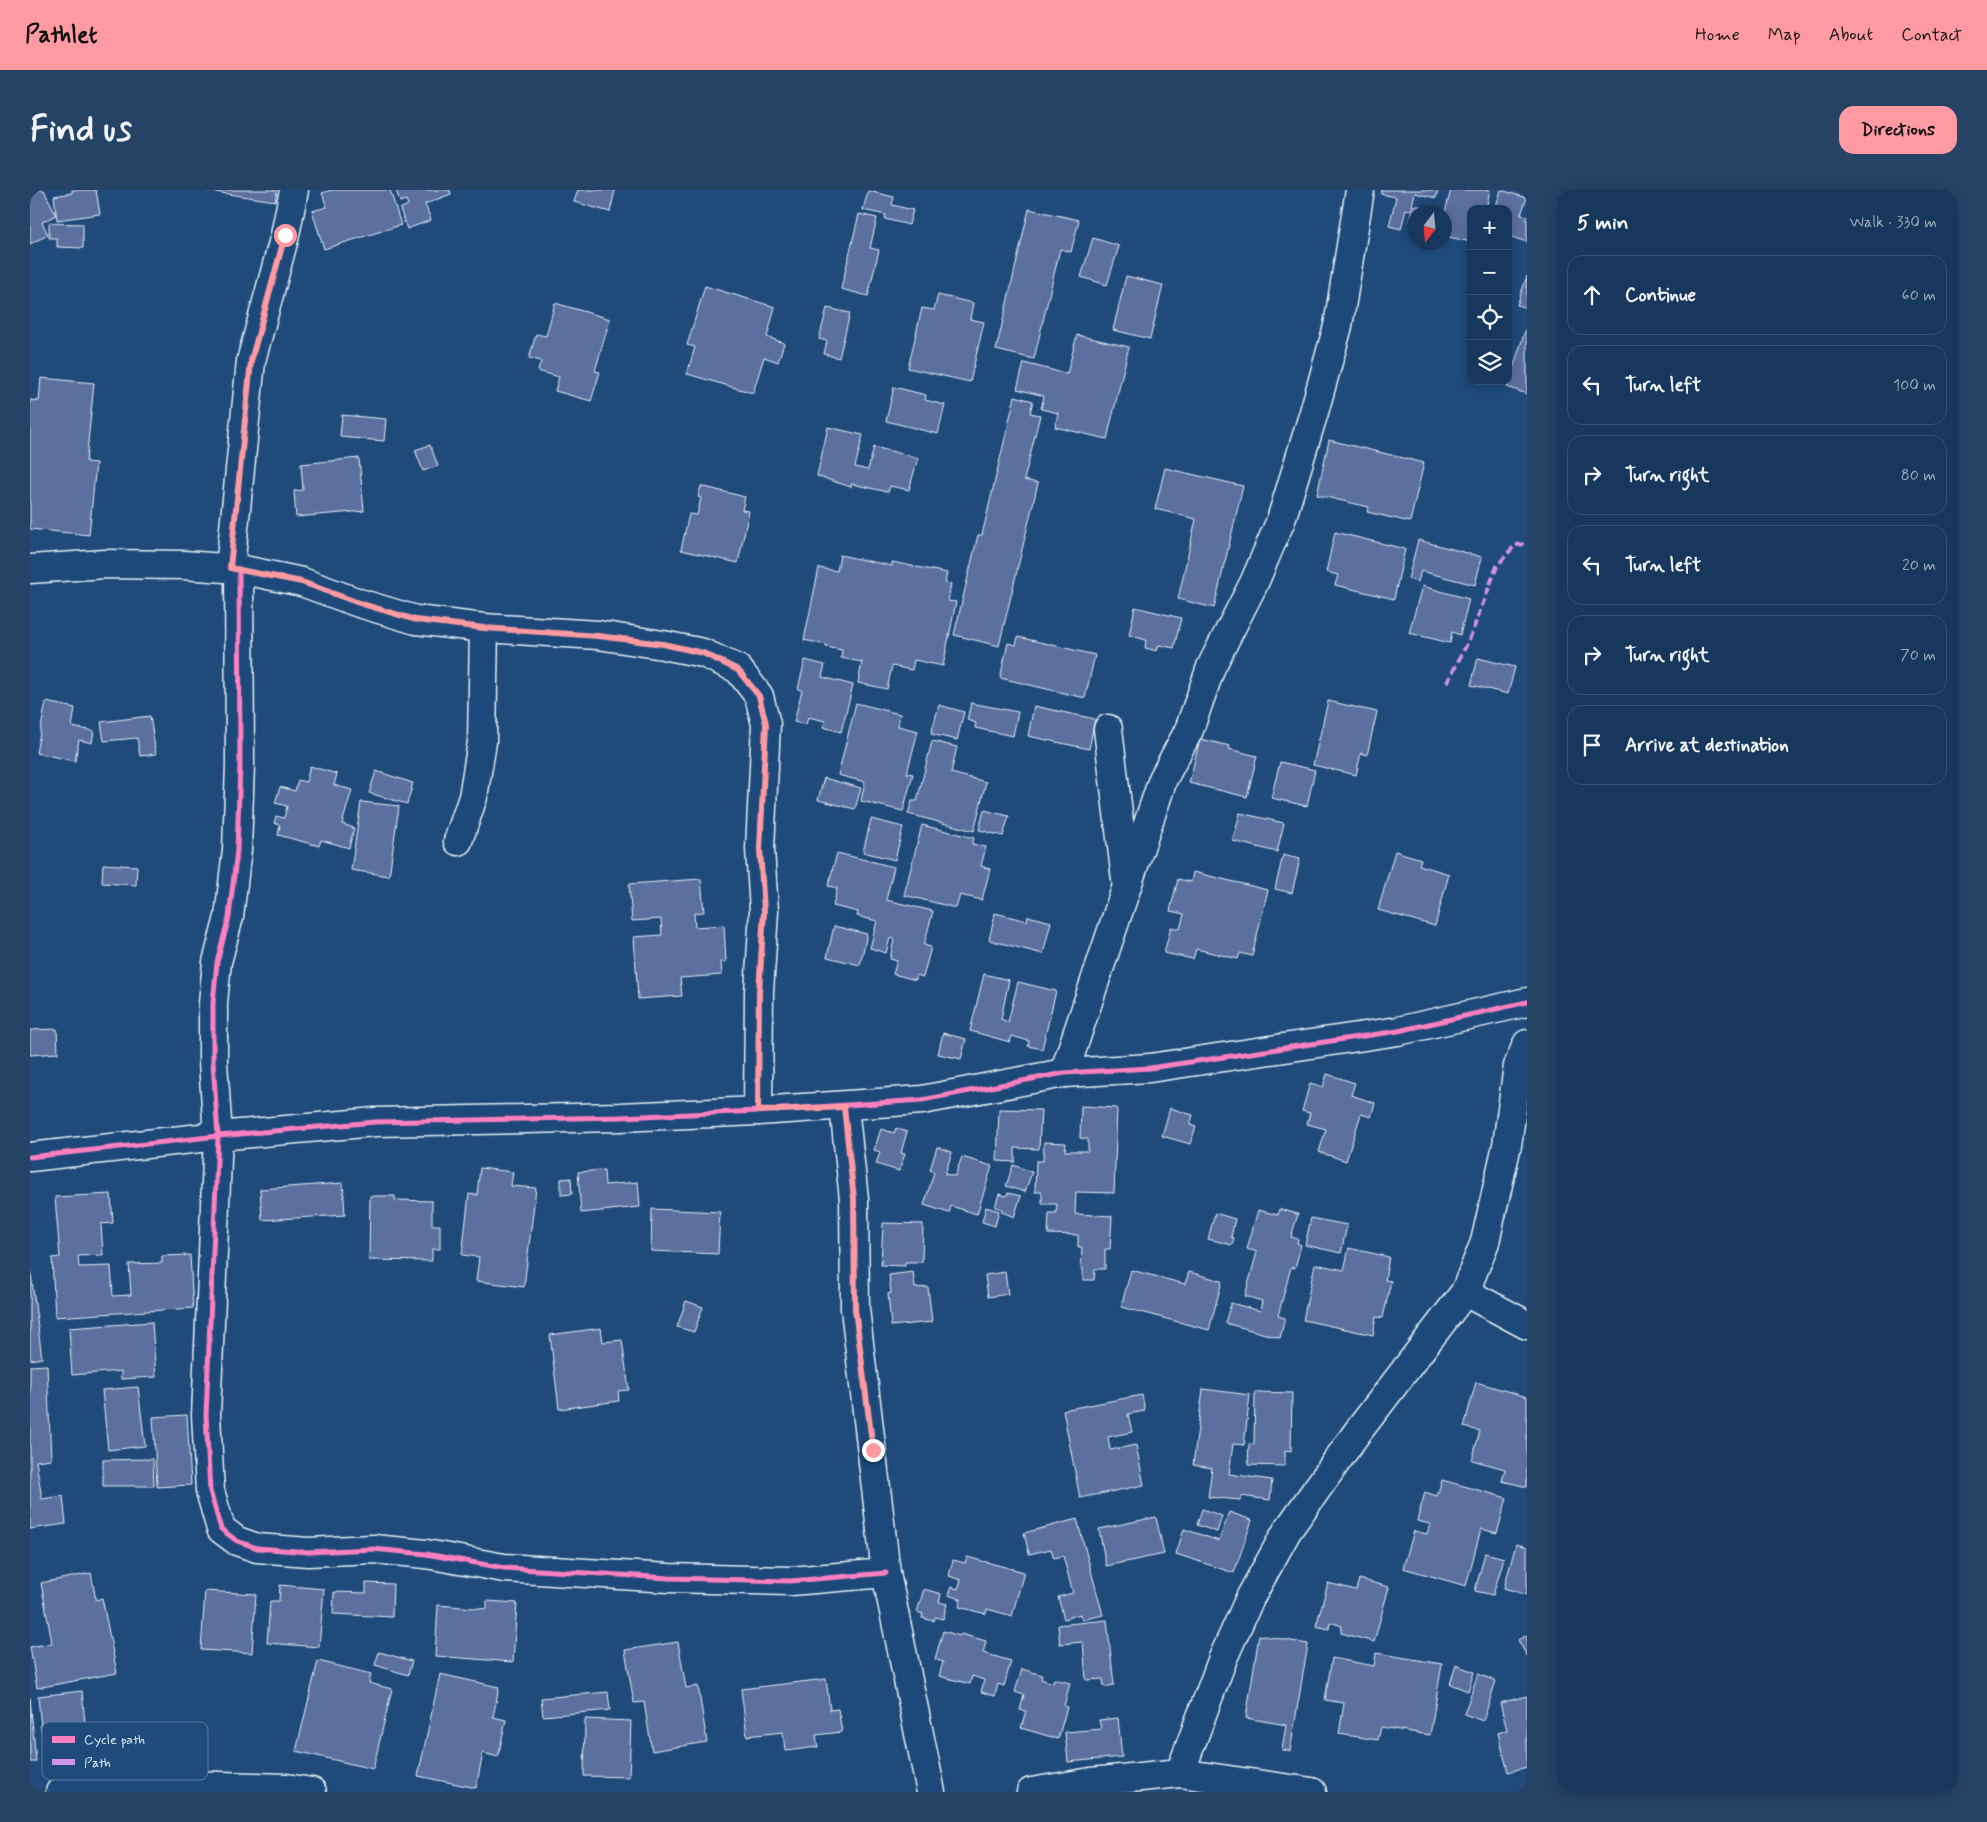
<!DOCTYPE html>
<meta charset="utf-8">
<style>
:root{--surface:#17385c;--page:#244365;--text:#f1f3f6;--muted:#9eacbb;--line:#365272;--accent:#ff9aa2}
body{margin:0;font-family:Mynerve,sans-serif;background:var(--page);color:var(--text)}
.controls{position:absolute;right:15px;top:15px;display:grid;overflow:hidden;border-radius:10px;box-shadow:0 2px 12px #0003}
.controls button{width:45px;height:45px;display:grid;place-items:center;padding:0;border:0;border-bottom:1px solid var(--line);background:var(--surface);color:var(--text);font:25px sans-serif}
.compass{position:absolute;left:1377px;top:15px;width:45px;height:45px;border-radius:50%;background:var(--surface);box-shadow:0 2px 12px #0003;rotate:196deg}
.stop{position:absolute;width:15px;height:15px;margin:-11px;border:4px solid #ff9aa2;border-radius:50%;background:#fff}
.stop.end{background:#ff9aa2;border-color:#fff;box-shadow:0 1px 5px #0008}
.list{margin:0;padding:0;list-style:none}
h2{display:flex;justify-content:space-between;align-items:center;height:65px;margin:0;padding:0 20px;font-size:21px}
h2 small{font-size:16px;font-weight:400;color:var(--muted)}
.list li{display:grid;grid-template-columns:32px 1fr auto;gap:15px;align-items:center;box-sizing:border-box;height:80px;margin:0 10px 10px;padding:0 10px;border:1px solid var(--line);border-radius:15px}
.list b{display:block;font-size:19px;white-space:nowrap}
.list em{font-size:16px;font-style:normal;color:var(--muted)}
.icon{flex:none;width:28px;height:28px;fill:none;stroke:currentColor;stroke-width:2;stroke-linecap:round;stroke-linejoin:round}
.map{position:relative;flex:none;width:1497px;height:1602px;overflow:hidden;border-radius:15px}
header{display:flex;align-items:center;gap:30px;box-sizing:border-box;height:70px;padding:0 25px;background:var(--accent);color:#111}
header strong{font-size:24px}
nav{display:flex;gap:28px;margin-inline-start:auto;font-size:18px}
.intro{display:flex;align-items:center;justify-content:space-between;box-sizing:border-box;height:120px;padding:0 30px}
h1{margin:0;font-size:35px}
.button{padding:12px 22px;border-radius:15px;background:var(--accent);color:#111;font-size:18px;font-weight:700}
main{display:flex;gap:30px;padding:0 30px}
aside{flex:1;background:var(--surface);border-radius:15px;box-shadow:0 2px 12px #0003}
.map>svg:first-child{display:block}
.building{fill:#5c70a0;stroke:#e8f1f8}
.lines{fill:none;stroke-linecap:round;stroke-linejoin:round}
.minor-casing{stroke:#e8f1f8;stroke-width:31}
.minor{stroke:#1f4a7a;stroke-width:28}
.quiet{stroke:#d193ec;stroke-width:4;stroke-dasharray:8 4;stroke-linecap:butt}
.cycleway-casing{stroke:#1f4a7a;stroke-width:8}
.cycleway{stroke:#ff80c0;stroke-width:5}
.route{stroke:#ff9aa2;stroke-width:6}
.key{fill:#1f4a7a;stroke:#5b7ca0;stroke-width:1}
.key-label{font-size:14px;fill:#e8f1f8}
</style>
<header>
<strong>Pathlet</strong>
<nav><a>Home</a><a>Map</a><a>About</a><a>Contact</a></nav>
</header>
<div class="intro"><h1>Find us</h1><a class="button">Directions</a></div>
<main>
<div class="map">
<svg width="1497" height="1602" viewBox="0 0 1497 1602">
<rect width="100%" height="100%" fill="#1f4a7a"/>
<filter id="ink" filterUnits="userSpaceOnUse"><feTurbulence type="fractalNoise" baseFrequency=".02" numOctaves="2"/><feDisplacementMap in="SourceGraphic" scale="10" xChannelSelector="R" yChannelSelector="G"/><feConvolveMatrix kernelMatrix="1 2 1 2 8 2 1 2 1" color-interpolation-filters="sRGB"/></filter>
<g filter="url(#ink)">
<g class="building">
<polygon points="7,0 14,0 26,25 12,32 18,45 0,54 0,3"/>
<polygon points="42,0 66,0 70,24 27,30 24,6 42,3"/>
<polygon points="171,0 247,0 245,11"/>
<polygon points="302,0 360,0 371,35 294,59 282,21 297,17 292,3"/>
<polygon points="366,0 420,0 421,4 395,14 401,30 377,39 370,19 378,15 376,10 370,12"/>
<polygon points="548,0 585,0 580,22 544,12"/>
<polygon points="1352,0 1408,0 1406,8 1385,3 1381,20 1376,19 1371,39 1359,36 1366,7 1351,4"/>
<polygon points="1421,0 1460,0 1456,19 1441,19 1441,52 1414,46 1414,22 1384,22 1384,38 1379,37 1384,15 1415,22"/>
<polygon points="1471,0 1497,8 1491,24 1497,26 1497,52 1478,46 1478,19 1465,19"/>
<polygon points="838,1 864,7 862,15 883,20 879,35 855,29 856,25 833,20"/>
<polygon points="999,19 1049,30 1041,62 1030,59 1004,169 966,160"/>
<polygon points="829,24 847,28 840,58 849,60 838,106 811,99"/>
<polygon points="19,33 53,34 53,58 27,57 27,48 19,48"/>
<polygon points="1063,48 1089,56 1077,95 1051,87"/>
<polygon points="1096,86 1133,95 1120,149 1083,140"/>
<polygon points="1497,86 1497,118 1487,115"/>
<polygon points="675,96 745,117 737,147 754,153 748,172 734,167 723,203 657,184 665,157 657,155"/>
<polygon points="908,105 943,113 940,129 954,132 940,192 878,178 892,118 904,120"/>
<polygon points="525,113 580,129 565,181 570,182 561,211 525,201 529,187 508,181 511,171 499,168 506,144 516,146"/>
<polygon points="797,118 820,123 809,168 794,164 797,151 789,149"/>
<polygon points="1497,135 1497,204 1477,197"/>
<polygon points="1047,145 1099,157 1077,249 1025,237 1028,223 1011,219 1014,206 987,199 994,173 1037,184"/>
<polygon points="11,188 64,193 56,272 66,273 59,345 0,339 0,210 9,211"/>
<polygon points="864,197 896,205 895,210 915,215 908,244 856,231"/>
<polygon points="985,206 1003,211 1000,223 1010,225 994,290 1008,293 969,456 924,445 948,345 952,345"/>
<polygon points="312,225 356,229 354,251 310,247"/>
<polygon points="798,237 833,245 825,277 838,280 844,257 888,268 879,300 860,296 858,302 822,294 821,297 787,286"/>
<polygon points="1299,250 1394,273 1380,332 1337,322 1339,317 1287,305"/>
<polygon points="400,255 408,276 393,281 385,260"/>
<polygon points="329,268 334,321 266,327 264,301 273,300 271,274"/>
<polygon points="1135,278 1213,296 1184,418 1148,409 1166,329 1125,319"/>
<polygon points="671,296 715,307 712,320 719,321 708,373 651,360 659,324 667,325 671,308 668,307"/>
<polygon points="1305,342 1375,359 1364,409 1305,395 1308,385 1296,382"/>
<polygon points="1388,350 1452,367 1445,395 1391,381 1388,392 1378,389"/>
<polygon points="810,365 862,376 862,372 917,383 915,393 921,394 918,411 926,412 913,476 884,470 882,480 862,476 857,499 828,493 832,472 811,468 812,460 796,457 797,455 774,450 789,378 807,381"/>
<polygon points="1392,396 1439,409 1430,445 1422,442 1420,453 1379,443"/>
<polygon points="1105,417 1151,428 1144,458 1129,455 1127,461 1115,458 1116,450 1099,445"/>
<polygon points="988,447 1065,465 1055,508 970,488 978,453 986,455"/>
<polygon points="1448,468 1485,477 1478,504 1441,495"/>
<polygon points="775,470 795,475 792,487 823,495 811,542 793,537 795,531 778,527 776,535 764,532 772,500 768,499"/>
<polygon points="1298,511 1347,522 1337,565 1331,563 1326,585 1283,575"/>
<polygon points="16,512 45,518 42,537 64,541 62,553 49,550 45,571 6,563"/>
<polygon points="826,513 870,524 868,536 888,541 877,583 883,584 873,621 831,611 835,592 808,585"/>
<polygon points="941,513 988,522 983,546 945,538 946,533 937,530"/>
<polygon points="909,515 934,522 927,550 901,544"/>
<polygon points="1004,516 1065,529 1059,559 998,546"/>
<polygon points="120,526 126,564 110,566 107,548 74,551 71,532"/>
<polygon points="1170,549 1200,556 1199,559 1227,566 1217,607 1159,593"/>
<polygon points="902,551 927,557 921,583 956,592 944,641 878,624 882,611 887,611"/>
<polygon points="1250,572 1285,580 1277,616 1241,608"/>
<polygon points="280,576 307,584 304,595 322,600 312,634 324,638 319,658 291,650 289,656 248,645 250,635 244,633 246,626 254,628 257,616 245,613 250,597 265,601 268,590 276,592"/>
<polygon points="346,581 383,593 377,614 339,603"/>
<polygon points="794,588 831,598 825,619 788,610"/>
<polygon points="331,612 369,616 359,686 321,680"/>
<polygon points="954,620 979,626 973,646 949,640"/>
<polygon points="1210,623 1254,633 1247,662 1203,651"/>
<polygon points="841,629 873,637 865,670 833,662"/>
<polygon points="892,635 944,648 942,654 956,657 951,676 960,679 952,710 930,705 926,718 874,705"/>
<polygon points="1365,661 1391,669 1389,675 1419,684 1405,736 1348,720"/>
<polygon points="807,663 864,677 856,710 903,721 894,755 901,757 893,787 886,785 886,790 863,784 867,771 860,769 864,749 860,748 856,763 840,758 847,731 827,726 828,722 803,716 807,698 798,696"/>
<polygon points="1253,665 1270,669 1262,703 1245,699"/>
<polygon points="73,674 107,676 106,695 72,693"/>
<polygon points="1163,682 1238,700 1222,766 1210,763 1208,769 1166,759 1163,769 1134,763 1141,737 1150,739 1154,724 1140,721 1148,689 1161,692"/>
<polygon points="671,689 674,722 664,723 665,737 694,735 696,772 691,772 692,785 650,788 652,806 608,809 604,747 632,745 631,729 602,731 599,694"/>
<polygon points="965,723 997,731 998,726 1021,732 1013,764 959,750"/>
<polygon points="804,736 837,744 830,775 797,767"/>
<polygon points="954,784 979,790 971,829 978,832 988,792 1026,801 1012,859 998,856 999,851 982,846 980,852 940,841"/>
<polygon points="27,839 28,863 0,865 0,840"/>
<polygon points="913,843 936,849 931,869 908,864"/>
<polygon points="1297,884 1325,893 1321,905 1345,913 1341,927 1331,924 1316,971 1289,962 1296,939 1277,934 1280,923 1272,921 1280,893 1293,897"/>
<polygon points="1051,916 1087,918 1084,1003 1046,1002 1045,1024 1082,1026 1080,1059 1075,1059 1075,1079 1065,1079 1064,1090 1053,1090 1053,1078 1051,1078 1052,1057 1048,1057 1048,1045 1018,1044 1019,1023 1026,1023 1027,1014 1012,1014 1012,1002 1005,1002 1006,971 1013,971 1014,952 1036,953 1035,961 1058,961 1058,949 1050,948"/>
<polygon points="1140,918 1163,925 1160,935 1166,937 1160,954 1132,946"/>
<polygon points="969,919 1011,920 1009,959 985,958 985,972 967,971"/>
<polygon points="866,938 877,942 871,963 875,964 869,981 846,974 850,962 844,960 851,939 864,943"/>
<polygon points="907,957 922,962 915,984 925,986 932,967 962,976 947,1024 921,1016 919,1023 894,1015 904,982 900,980"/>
<polygon points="983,975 1002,982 995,1002 976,996"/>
<polygon points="450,978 483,982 481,996 506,998 494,1097 446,1091 449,1067 432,1065 439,1004 447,1005"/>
<polygon points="574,980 575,995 608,992 610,1017 551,1023 548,982"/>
<polygon points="541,988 542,1004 531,1005 531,989"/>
<polygon points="313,993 315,1025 232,1030 230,999"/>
<polygon points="978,1003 991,1006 984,1027 972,1022 972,1019 965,1017 969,1004 976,1006"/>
<polygon points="81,1004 83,1033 71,1034 73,1065 48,1066 49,1077 81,1076 83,1106 101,1105 99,1074 132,1073 132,1066 160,1065 163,1118 25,1127 22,1068 30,1067 25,1007"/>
<polygon points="340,1006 365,1006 365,1010 402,1011 402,1035 410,1035 410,1059 402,1059 402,1071 339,1070"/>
<polygon points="956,1017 969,1021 965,1036 952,1032"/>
<polygon points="622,1019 690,1022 688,1064 621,1061"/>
<polygon points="1249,1019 1268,1024 1261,1047 1268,1049 1267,1053 1271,1055 1265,1078 1261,1077 1248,1126 1255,1128 1250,1148 1195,1133 1201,1113 1230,1121 1232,1111 1215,1106 1227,1062 1217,1059 1228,1020 1248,1025"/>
<polygon points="1185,1023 1205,1029 1201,1047 1204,1048 1202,1055 1178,1049"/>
<polygon points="1281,1028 1317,1035 1311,1063 1275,1055"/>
<polygon points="853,1033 893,1034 892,1072 875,1072 875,1076 851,1075"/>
<polygon points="1319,1058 1359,1067 1355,1090 1361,1091 1353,1128 1346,1127 1343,1145 1273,1130 1285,1074 1314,1080"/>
<polygon points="0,1076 12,1168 0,1170"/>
<polygon points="1101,1080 1155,1094 1159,1082 1192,1091 1179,1140 1091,1117"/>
<polygon points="883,1082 885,1098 898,1097 902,1132 861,1136 858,1104 861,1103 859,1085"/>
<polygon points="975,1082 978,1104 958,1107 955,1085"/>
<polygon points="656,1111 673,1117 664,1142 647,1137"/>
<polygon points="122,1132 126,1187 91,1189 91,1181 42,1185 39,1138"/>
<polygon points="571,1138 573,1152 592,1150 599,1200 588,1201 589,1211 529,1219 520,1145"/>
<polygon points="17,1175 21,1269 6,1271 12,1309 33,1306 36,1334 0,1339 0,1176"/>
<polygon points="1446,1192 1497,1207 1497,1297 1472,1291 1475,1279 1442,1270 1450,1241 1434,1237"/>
<polygon points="108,1197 115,1256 78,1260 72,1200"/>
<polygon points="1173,1199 1220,1205 1214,1255 1203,1254 1199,1284 1242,1290 1240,1310 1211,1306 1210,1310 1178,1307 1182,1278 1163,1275"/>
<polygon points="1225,1202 1262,1203 1261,1261 1255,1260 1255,1276 1218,1275 1219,1254 1224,1254"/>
<polygon points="1112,1205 1115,1221 1098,1224 1102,1242 1078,1247 1080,1260 1106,1255 1114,1295 1050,1308 1033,1220"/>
<polygon points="157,1225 161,1295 127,1297 123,1227"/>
<polygon points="123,1269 124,1296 73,1296 73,1270"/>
<polygon points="1412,1290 1477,1308 1467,1343 1451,1339 1436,1396 1373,1378 1384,1341 1397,1344 1400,1334 1387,1331 1395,1302 1407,1306"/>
<polygon points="1172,1319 1192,1326 1187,1342 1167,1335"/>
<polygon points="1199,1322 1222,1330 1204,1383 1146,1364 1154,1339 1189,1351"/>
<polygon points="1126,1327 1134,1364 1076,1376 1069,1339"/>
<polygon points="1047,1329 1073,1425 1052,1430 1050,1424 1034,1429 1028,1407 1043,1403 1033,1366 1024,1368 1021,1359 999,1364 994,1343"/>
<polygon points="1486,1354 1497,1357 1497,1405 1474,1398"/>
<polygon points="1455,1363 1474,1368 1463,1405 1445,1401"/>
<polygon points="937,1367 994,1382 982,1426 957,1419 956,1424 929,1417 931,1409 918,1405 921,1397 928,1399 931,1390 919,1386 923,1370 935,1373"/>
<polygon points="61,1383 66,1410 72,1408 87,1483 7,1498 0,1457 22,1453 11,1393"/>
<polygon points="1329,1389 1359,1397 1344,1452 1311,1443 1312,1436 1300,1432 1299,1439 1286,1436 1298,1393 1326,1400"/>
<polygon points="336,1393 363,1394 362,1427 303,1424 304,1402 336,1403"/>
<polygon points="250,1395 294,1399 289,1457 237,1453 240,1411 249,1411"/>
<polygon points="894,1399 911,1404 909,1412 917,1414 913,1429 905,1427 904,1431 892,1428 893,1424 887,1422"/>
<polygon points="175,1401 226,1404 222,1463 171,1460"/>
<polygon points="457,1411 487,1413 483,1472 405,1466 408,1415 457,1419"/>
<polygon points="1077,1430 1084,1495 1074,1497 1073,1489 1056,1490 1053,1452 1030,1454 1028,1435"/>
<polygon points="913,1441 930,1446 931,1444 956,1451 953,1463 981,1471 974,1496 968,1494 965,1506 951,1502 954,1490 942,1486 940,1494 909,1486 913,1472 905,1469"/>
<polygon points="1229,1445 1278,1454 1260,1561 1252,1560 1256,1535 1216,1528"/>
<polygon points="1497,1445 1497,1466 1488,1450"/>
<polygon points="648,1452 656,1498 668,1496 677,1552 622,1561 614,1512 604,1513 595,1460"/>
<polygon points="349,1462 382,1471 378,1485 345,1475"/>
<polygon points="1346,1463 1412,1474 1400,1545 1351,1537 1348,1550 1309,1544 1314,1513 1295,1510 1302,1468 1344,1476"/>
<polygon points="288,1471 341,1484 339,1493 362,1499 343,1579 266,1561"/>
<polygon points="1426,1475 1444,1482 1438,1501 1420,1494"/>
<polygon points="992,1479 1012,1485 1011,1489 1023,1493 1024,1489 1040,1493 1034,1516 1037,1517 1028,1549 991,1538 996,1521 990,1520 994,1505 985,1502"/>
<polygon points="410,1484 469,1497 463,1527 476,1530 468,1567 453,1563 446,1598 388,1586"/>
<polygon points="1448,1484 1466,1491 1453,1531 1434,1524"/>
<polygon points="796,1489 800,1520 808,1519 812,1542 786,1545 788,1557 755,1561 753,1542 717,1546 711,1499"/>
<polygon points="52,1501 58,1566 14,1570 8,1506"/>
<polygon points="578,1502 580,1520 513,1526 511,1508"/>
<polygon points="1497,1506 1497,1577 1478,1582 1468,1543 1477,1540 1470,1513"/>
<polygon points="0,1508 6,1572 0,1572"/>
<polygon points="1088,1528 1092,1567 1038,1572 1035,1542 1071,1539 1069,1530"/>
<polygon points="555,1529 601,1531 599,1587 554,1586"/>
</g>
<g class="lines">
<defs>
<g id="minor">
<polyline points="200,378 221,171 255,45 264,0"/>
<polyline points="0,379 75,374 153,375 209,379 272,392 329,413 386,430 454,438 568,445 633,455 673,463 708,479 729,506 736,534 730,659 734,721 729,802 728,921"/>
<polyline points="209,379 210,574 207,660 199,727 187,772 183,813 183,872 188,946 176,1225 180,1301 191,1339 207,1351 227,1358 278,1362 343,1359 396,1364 474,1378 639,1388 761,1391 856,1383"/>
<polyline points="1078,539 1096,690"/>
<polyline points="428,651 443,607 452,552 454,438"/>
<polyline points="1034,883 1133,589 1159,540 1181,477 1224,393 1251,330 1284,222 1308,136 1330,0"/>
<polyline points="814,917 824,1009 825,1119 856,1383 901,1602"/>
<polyline points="0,967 188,946 345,932 590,927 728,921 892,910 1034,883 1120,878 1368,841 1497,812"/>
<polyline points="1435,1102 1497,1135"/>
<polyline points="1150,1583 1193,1468 1220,1408 1257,1341 1326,1244 1435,1102 1455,1052 1477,955 1488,876 1497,854"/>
<polyline points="30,1602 96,1593 256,1598 282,1602"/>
<polyline points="1001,1602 1061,1592 1150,1583 1282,1602"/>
</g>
</defs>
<use href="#minor" class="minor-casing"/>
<use href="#minor" class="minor"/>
<polyline class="quiet" points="1417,493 1439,450 1467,376 1485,355 1497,354"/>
<defs>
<g id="cycleway">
<polyline points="209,379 210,574 207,660 199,727 187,772 183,813 183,872 188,946 176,1225 180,1301 191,1339 207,1351 227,1358 278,1362 343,1359 396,1364 474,1378 639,1388 761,1391 856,1383"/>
<polyline points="0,967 188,946 345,932 590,927 728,921 892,910 1034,883 1120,878 1368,841 1497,812"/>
</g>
</defs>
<use href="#cycleway" class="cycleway-casing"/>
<use href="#cycleway" class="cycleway"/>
</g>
</g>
<g class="lines" filter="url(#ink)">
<polyline class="route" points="255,45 221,171 200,378 272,392 329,413 386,430 454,438 568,446 633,454 673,463 708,480 729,506 736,534 730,659 734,721 729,802 728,921 814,917 824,1009 825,1119 843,1260"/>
</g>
<rect x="12" y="1532" width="166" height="58" rx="8" class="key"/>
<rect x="22" y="1546" width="23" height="7" fill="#ff80c0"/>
<rect x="22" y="1569" width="23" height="6" fill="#d193ec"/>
<g class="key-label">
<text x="54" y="1554">Cycle path</text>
<text x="54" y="1577">Path</text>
</g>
</svg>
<div class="controls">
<button>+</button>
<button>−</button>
<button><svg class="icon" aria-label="locate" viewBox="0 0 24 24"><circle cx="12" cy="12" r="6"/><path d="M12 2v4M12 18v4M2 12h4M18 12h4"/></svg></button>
<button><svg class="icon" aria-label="layers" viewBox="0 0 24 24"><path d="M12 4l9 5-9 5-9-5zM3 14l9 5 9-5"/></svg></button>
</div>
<svg class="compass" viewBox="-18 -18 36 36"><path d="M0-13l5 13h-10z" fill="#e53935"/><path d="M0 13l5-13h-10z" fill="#9eacbb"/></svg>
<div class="stop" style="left:255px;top:45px"></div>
<div class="stop end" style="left:843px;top:1260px"></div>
</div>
<aside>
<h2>5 min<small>Walk · 330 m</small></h2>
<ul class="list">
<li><svg class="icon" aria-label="ahead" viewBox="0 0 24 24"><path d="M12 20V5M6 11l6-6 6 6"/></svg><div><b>Continue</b></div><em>60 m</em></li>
<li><svg class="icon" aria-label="left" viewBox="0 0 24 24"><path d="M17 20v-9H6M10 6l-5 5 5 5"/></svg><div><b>Turn left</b></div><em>100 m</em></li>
<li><svg class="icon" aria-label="right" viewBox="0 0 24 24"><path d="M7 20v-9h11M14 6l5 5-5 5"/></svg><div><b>Turn right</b></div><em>80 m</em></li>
<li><svg class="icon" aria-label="left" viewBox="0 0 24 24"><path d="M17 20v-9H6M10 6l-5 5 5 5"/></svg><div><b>Turn left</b></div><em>20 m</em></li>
<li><svg class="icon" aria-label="right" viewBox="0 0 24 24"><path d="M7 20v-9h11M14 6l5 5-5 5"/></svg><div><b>Turn right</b></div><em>70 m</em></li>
<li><svg class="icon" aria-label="arrive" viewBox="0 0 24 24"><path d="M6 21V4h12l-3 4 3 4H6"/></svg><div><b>Arrive at destination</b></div></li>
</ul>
</aside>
</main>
